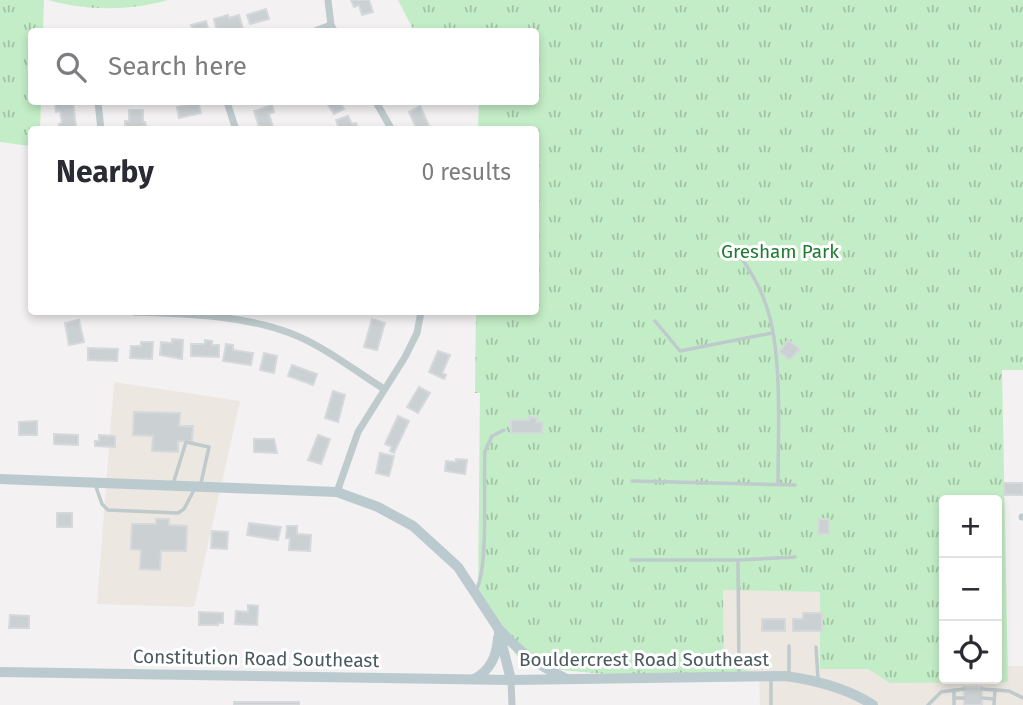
<!DOCTYPE html>
<meta charset="utf-8">
<style>
:root{--surface:#fff;--page:#f7f7f7;--text:#2b2b33;--muted:#7c7c81;--line:#e1e1e2}
body{margin:0;font-family:"Fira Sans",sans-serif;background:var(--page);color:var(--text)}
.controls{position:absolute;right:21px;bottom:21px;display:grid;overflow:hidden;border-radius:7px;box-shadow:0 4px 10px #0003}
.controls button{width:63px;height:63px;display:grid;place-items:center;padding:0;border:0;border-bottom:2px solid var(--line);background:var(--surface);color:var(--text);font:35px sans-serif}
.list{margin:0;padding:0;list-style:none}
h2{display:flex;justify-content:space-between;align-items:center;height:91px;margin:0;padding:0 28px;font-size:30px}
h2 small{font-size:23px;font-weight:400;color:var(--muted)}
.icon{flex:none;width:38px;height:38px;fill:none;stroke:currentColor;stroke-width:2;stroke-linecap:round;stroke-linejoin:round}
.map{position:relative;flex:none;width:1023px;height:705px;overflow:hidden}
.search{position:absolute;background:var(--surface);box-shadow:0 4px 10px #0003;left:28px;top:28px;width:511px;height:77px;display:flex;align-items:center;gap:18px;box-sizing:border-box;padding:0 24px;border-radius:7px;color:var(--muted);font-size:26px}
.panel{position:absolute;background:var(--surface);box-shadow:0 4px 10px #0003;left:28px;top:126px;width:511px;height:189px;border-radius:7px}
.map>svg:first-child{display:block}
.commercial{fill:#ede7e1}
.park{fill:url(#park-tufts);fill-rule:evenodd}
.building{fill:#cbd0d2;stroke:#d5d9dc;stroke-width:2}
.lines{fill:none;stroke-linecap:round;stroke-linejoin:round}
.lane{stroke:#becacc;stroke-width:3.5}
.street{stroke:#becacc;stroke-width:7}
.secondary{stroke:#bbcace;stroke-width:10}
.labels{text-anchor:middle;stroke-width:6;stroke-linejoin:round;paint-order:stroke}
.park-label{font-size:19px;fill:#1e7b30;stroke:#fff}
.street-label{font-size:19px;fill:#4a5a5d;stroke:#fff}
</style>
<div class="map">
<svg width="1023" height="705" viewBox="0 0 1023 705">
<defs>
<pattern id="park-tufts" width="24" height="20" patternUnits="userSpaceOnUse" patternTransform="scale(1.75)"><rect width="24" height="20" fill="#c3edc6"/><path d="M3 7l-1-3M5 7V3M7 7l1-3M15 17l-1-3M17 17v-4M19 17l1-3" fill="none" stroke="#a0c3a4"/></pattern>
</defs>
<rect width="100%" height="100%" fill="#f3f1f2"/>
<g class="commercial">
<polygon points="114,382 240,401 194,607 97,604"/>
<polygon points="723,589 820,592 944,667 944,679 997,679 997,666 1023,666 1023,705 760,705 759,673 724,665"/>
</g>
<g class="park">
<polygon points="0,0 44,0 43,31 32,32 32,102 41,102 40,129 32,130 31,146 0,142"/>
<path d="M48,0H168C129,11 87,11 48,0Z"/>
<path d="M398,0H1023V370H1002L1008,682L890,683L868,669H820V592L723,590L724,665L759,673L641,677L525,667L478,603L480,393H475L476,312H536V130L478,129L479,102H536V32L414,31ZM944,500H997V679H944Z"/>
</g>
<g class="building">
<polygon points="351,0 369,0 373,12 362,15 359,5 354,7"/>
<polygon points="266,9 269,19 250,24 247,15"/>
<polygon points="228,15 229,18 239,15 243,29 217,32 214,19"/>
<polygon points="206,21 209,32 190,32 193,31 191,25"/>
<polygon points="55,102 73,102 76,127 59,129 59,124 62,123 60,111 56,112"/>
<polygon points="185,102 198,102 201,113 179,118 177,107 186,105"/>
<polygon points="326,102 340,102 344,109 334,114"/>
<polygon points="272,105 274,112 269,114 274,130 260,130 254,111"/>
<polygon points="420,106 431,130 417,130 409,112"/>
<polygon points="129,110 143,110 143,122 145,122 146,126 142,126 142,130 125,130 125,121 129,121"/>
<polygon points="348,116 352,124 356,123 358,130 336,130 339,128 336,120"/>
<polygon points="372,319 385,323 377,350 364,347"/>
<polygon points="79,320 84,342 69,345 65,323"/>
<polygon points="172,339 183,340 182,359 160,355 161,342 172,343"/>
<polygon points="205,340 212,341 212,345 219,345 219,357 191,356 191,344 205,344"/>
<polygon points="788,340 800,349 790,360 779,352"/>
<polygon points="141,342 153,342 152,359 130,358 131,346 141,346"/>
<polygon points="226,344 233,345 233,350 253,353 251,365 223,361"/>
<polygon points="88,348 118,349 117,361 88,360"/>
<polygon points="438,351 450,355 442,373 446,375 444,379 429,372"/>
<polygon points="264,353 277,356 274,373 260,370"/>
<polygon points="292,365 317,374 313,385 288,376"/>
<polygon points="419,387 430,393 418,413 407,407"/>
<polygon points="333,391 345,395 338,422 325,418"/>
<polygon points="134,412 180,413 179,426 193,426 192,441 178,441 178,452 152,451 153,436 133,435"/>
<polygon points="398,416 409,421 394,453 390,451 392,447 385,444"/>
<polygon points="529,417 537,418 537,422 543,422 542,433 511,433 511,420 529,420"/>
<polygon points="37,421 37,435 19,435 19,422"/>
<polygon points="54,434 78,435 78,445 54,444"/>
<polygon points="99,435 115,436 115,447 95,446 95,441 99,441"/>
<polygon points="318,435 330,439 321,464 308,460"/>
<polygon points="254,439 274,439 277,453 254,452"/>
<polygon points="380,453 394,456 389,476 376,473"/>
<polygon points="456,459 467,460 465,474 445,471 446,461 456,462"/>
<rect x="1004" y="483" width="19" height="12"/>
<rect x="57" y="513" width="15" height="14"/>
<polygon points="156,519 169,519 169,525 187,526 186,551 161,551 160,570 140,569 141,550 131,549 132,524 156,524"/>
<polygon points="819,519 829,519 829,534 818,534"/>
<polygon points="249,523 281,527 278,540 247,535"/>
<polygon points="287,526 297,526 297,534 311,535 310,551 289,550 290,538 286,538"/>
<polygon points="212,531 228,532 227,549 211,548"/>
<polygon points="248,605 258,606 257,625 235,624 236,611 248,612"/>
<polygon points="199,612 223,613 223,623 218,623 218,625 199,625"/>
<polygon points="803,613 822,613 822,631 793,631 793,619 803,619"/>
<polygon points="10,615 29,616 29,628 9,628"/>
<rect x="762" y="619" width="23" height="12"/>
<rect x="964" y="687" width="18" height="18"/>
<rect x="234" y="702" width="65" height="3"/>
</g>
<g class="lines">
<g class="lane">
<path d="M738,253C750,270 760,286 766,305C783,352 778,434 778,484"/>
<polyline points="655,321 680,351 772,333"/>
<polyline points="632,481 795,485"/>
<polyline points="95,484 102,504 108,510 178,513 184,509 194,490"/>
<polyline points="173,484 186,442 209,447 201,483"/>
<polyline points="631,560 737,560"/>
<path d="M476,590C489,568 483,482 485,451L492,436L504,430"/>
<polyline points="816,647 818,679"/>
<polyline points="739,674 738,560 795,557"/>
<polyline points="789,675 789,646"/>
<polyline points="982,689 1009,691 1023,698"/>
<polyline points="954,698 964,698"/>
<polyline points="982,698 994,699"/>
<polyline points="771,705 771,678"/>
<polyline points="928,705 941,692 964,689"/>
<polyline points="954,705 954,690"/>
<polyline points="994,705 995,690"/>
</g>
<g class="street">
<polyline points="328,0 331,25 335,32"/>
<polyline points="312,32 331,25"/>
<polyline points="98,102 101,130"/>
<polyline points="227,102 236,130"/>
<polyline points="376,102 392,130"/>
<path d="M134,312C186,314 242,315 290,333C324,346 354,370 384,389"/>
<polyline points="337,492 358,432 405,357 417,333 421,312"/>
<polyline points="1022,517 1023,517"/>
<polyline points="511,680 512,705"/>
</g>
<g class="secondary">
<polyline points="0,479 337,492 378,507 413,526 458,567 498,628 511,680"/>
<path d="M500,630C518,651 540,667 565,678"/>
<path d="M0,672L511,680L785,676C815,680 847,688 873,705"/>
<path d="M474,679C490,671 497,655 498,638"/>
</g>
</g>
<g class="labels">
<g class="park-label">
<text x="780" y="258">Gresham Park</text>
</g>
<g class="street-label">
<text transform="translate(256 658) rotate(1)" y="7">Constitution Road Southeast</text>
<text x="644" y="666">Bouldercrest Road Southeast</text>
</g>
</g>
</svg>
<div class="controls">
<button>+</button>
<button>−</button>
<button><svg class="icon" aria-label="locate" viewBox="0 0 24 24"><circle cx="12" cy="12" r="6"/><path d="M12 2v4M12 18v4M2 12h4M18 12h4"/></svg></button>
</div>
<div class="search"><svg class="icon" aria-label="search" viewBox="0 0 24 24"><circle cx="10" cy="10" r="6"/><path d="M15 15l6 6"/></svg>Search here</div>
<section class="panel">
<h2>Nearby<small>0 results</small></h2>
<ul class="list">
</ul>
</section>
</div>
